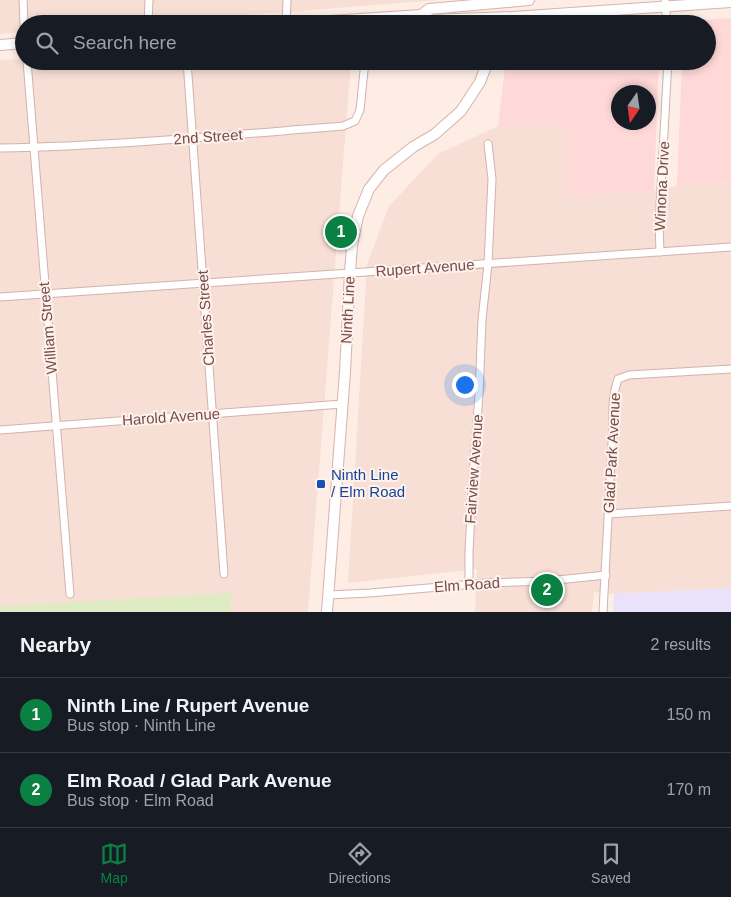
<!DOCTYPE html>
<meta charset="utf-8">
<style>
:root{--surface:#171b24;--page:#242831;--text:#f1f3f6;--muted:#9ea1a6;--line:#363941;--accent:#0b8043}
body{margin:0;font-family:Arial,sans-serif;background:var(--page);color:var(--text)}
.compass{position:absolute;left:611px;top:85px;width:45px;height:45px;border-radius:50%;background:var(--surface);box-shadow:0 2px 8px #0003;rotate:193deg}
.you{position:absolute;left:464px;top:384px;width:18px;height:18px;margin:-12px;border:4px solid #fff;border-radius:50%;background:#1a73e8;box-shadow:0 0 0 8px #1a73e833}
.badge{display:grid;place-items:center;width:32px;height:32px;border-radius:50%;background:var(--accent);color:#fff;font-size:16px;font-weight:700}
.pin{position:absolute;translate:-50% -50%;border:2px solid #fff;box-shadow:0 1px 5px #0006}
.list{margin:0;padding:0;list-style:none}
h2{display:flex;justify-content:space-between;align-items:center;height:65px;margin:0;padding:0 20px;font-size:21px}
h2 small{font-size:16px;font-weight:400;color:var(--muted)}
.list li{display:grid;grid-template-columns:32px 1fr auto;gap:15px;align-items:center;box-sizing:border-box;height:75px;padding:0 20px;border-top:1px solid var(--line)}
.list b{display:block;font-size:19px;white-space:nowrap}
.list p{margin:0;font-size:16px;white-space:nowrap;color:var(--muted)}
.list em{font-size:16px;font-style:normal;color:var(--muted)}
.icon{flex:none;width:28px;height:28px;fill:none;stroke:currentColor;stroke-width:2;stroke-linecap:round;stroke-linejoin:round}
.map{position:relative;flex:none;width:731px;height:612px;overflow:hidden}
.search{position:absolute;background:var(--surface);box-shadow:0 2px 8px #0003;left:15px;right:15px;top:15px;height:55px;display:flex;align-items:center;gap:12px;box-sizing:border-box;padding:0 18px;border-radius:28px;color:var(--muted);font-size:19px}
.sheet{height:215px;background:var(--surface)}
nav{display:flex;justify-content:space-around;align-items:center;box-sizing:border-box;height:70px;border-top:1px solid var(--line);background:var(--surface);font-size:14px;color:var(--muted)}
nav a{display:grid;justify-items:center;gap:2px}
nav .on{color:var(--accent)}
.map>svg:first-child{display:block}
.residential{fill:#f7dfd6}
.commercial{fill:#fed9d8;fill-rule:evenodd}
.education{fill:#eae1fa}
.green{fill:#dfebc2}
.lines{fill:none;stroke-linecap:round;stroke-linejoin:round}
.street-casing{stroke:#d1b3ad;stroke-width:9}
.secondary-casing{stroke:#d7b3ac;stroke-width:12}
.street{stroke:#fff;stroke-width:7}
.secondary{stroke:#fff;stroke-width:10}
.transit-dot{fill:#1a4fb4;stroke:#fff2ec;stroke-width:2}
.labels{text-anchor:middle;stroke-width:4;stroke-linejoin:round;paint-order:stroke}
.street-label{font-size:15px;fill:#774c49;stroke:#fff2ec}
.transit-label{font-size:15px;fill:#164399;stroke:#fff2ec;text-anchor:start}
</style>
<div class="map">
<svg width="731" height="612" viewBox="0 0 731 612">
<rect width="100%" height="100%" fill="#fdede5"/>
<g class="residential">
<polygon points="0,0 437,0 132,24 24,24 24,32 0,34"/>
<polygon points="24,59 24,61 351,61 308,612 231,612 232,594 0,607 0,60"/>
<polygon points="498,126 566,126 567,196 654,191 677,186 731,182 731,588 614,594 594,592 592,612 475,612 477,569 348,583 367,264 389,206 438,154"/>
</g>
<g class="commercial">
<polygon points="731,18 731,182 677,186 682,61 707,61 707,24 683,24 684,21"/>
<polygon points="660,20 660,24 539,24 574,22"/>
<path d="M506,61H659L654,191L567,196L565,126H498ZM618,92H648V122H618Z"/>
</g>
<polygon class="education" points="731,588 731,612 613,612 614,594"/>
<polygon class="green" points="232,593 231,612 0,612 0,606"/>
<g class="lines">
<defs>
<g id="street">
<polyline points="23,0 24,24"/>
<polyline points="665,0 667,24"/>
<polyline points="148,24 149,0"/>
<polyline points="286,24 287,0"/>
<polyline points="27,61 70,594"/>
<polyline points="187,61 224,574"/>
<path d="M0,148C114,146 229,135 343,126L355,121L360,110L365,61"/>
<polyline points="660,252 659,223 668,61"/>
<polyline points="0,297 731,247"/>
<polyline points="0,430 342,404"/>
<polyline points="609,514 731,506"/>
<polyline points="469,585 469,552 473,476 479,394 482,320 488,264 492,179 488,144"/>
<polyline points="328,595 370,593 486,583 548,581 606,575"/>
<path d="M603,612L613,425C613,407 612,396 618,379L629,375L731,369"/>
</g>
<g id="secondary">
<polyline points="421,15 429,9 529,0"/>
<polyline points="285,24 421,15 432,20 513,17 731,2"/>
<polyline points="0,45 24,43"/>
<polyline points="327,612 345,372 350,273 352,245 358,216 369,189 384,170 413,147 435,134 461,111 480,82 488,61"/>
</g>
</defs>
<use href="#street" class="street-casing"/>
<use href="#secondary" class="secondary-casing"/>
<use href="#street" class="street"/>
<use href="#secondary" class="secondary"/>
</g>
<rect class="transit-dot" x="316" y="479" width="10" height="10" rx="2.5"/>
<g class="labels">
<g class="street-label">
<text transform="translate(208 137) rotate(-4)" y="5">2nd Street</text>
<text transform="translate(662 186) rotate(-87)" y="5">Winona Drive</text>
<text transform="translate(425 268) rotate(-4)" y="5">Rupert Avenue</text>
<text transform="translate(348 310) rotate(-87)" y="5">Ninth Line</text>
<text transform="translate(206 318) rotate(-94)" y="5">Charles Street</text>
<text transform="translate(48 328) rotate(-95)" y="5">William Street</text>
<text transform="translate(171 417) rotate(-4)" y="5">Harold Avenue</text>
<text transform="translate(612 453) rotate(-87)" y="5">Glad Park Avenue</text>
<text transform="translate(474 469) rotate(-86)" y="5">Fairview Avenue</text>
<text transform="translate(467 585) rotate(-4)" y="5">Elm Road</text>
</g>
<g class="transit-label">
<text x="331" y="480">Ninth Line<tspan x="331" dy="17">/ Elm Road</tspan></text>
</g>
</g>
</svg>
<svg class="compass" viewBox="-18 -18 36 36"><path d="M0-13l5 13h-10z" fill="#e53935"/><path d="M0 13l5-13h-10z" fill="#9ea1a6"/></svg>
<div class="you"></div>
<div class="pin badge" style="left:341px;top:232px">1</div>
<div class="pin badge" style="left:547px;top:590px">2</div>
<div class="search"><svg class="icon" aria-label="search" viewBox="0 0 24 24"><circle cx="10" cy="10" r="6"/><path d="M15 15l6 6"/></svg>Search here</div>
</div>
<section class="sheet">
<h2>Nearby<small>2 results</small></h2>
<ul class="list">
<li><span class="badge">1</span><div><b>Ninth Line / Rupert Avenue</b><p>Bus stop · Ninth Line</p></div><em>150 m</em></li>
<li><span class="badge">2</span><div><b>Elm Road / Glad Park Avenue</b><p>Bus stop · Elm Road</p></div><em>170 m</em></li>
</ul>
</section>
<nav>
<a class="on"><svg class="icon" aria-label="map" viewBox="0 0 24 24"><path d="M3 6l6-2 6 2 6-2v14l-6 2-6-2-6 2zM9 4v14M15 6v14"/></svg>Map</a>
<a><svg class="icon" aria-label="directions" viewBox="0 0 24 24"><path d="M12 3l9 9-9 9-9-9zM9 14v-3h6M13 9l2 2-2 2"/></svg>Directions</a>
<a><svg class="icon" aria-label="saved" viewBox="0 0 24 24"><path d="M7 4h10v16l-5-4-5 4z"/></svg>Saved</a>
</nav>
